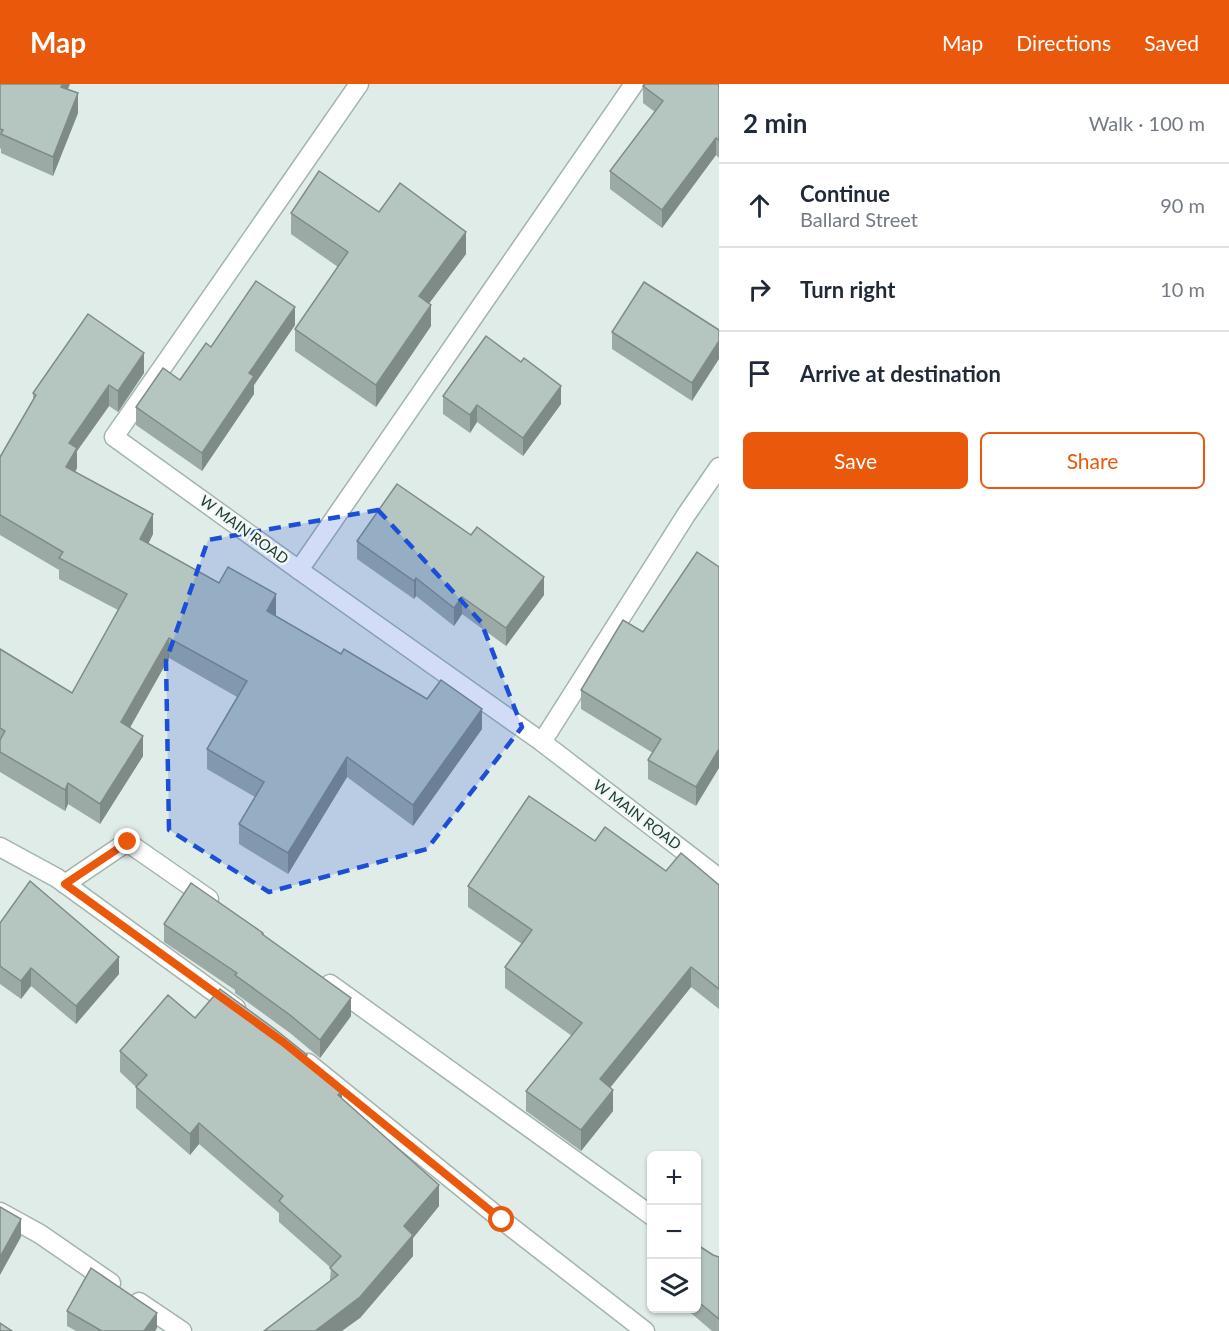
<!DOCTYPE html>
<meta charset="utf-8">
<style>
:root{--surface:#fff;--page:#f2f2f3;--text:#1f2937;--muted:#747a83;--line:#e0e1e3;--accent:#ea580c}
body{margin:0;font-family:Lato,sans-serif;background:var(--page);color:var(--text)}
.controls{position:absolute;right:18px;bottom:18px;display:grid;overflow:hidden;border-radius:9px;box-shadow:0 2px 4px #0004}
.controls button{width:54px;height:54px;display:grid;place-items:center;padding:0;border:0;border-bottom:2px solid var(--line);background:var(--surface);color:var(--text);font:30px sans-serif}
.stop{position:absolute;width:18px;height:18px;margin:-14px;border:4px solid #ea580c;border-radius:50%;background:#fff}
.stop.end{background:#ea580c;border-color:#fff;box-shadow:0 2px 6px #0008}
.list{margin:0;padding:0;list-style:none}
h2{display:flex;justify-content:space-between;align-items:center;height:78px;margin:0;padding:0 24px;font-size:26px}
h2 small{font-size:20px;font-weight:400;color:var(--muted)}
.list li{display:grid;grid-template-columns:39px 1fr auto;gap:18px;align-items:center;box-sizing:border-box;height:84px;padding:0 24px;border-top:2px solid var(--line)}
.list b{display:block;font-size:22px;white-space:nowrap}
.list p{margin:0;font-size:20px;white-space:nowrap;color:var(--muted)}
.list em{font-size:20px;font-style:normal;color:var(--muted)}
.actions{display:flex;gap:12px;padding:18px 24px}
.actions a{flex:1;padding:14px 0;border:2px solid var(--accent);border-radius:9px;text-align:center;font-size:21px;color:var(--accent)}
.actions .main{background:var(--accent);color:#fff}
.icon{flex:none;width:33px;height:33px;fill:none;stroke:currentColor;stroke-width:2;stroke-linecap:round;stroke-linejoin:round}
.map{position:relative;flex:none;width:719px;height:1247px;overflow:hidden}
header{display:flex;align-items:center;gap:36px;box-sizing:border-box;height:84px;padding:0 30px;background:var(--accent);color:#fff}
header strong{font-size:28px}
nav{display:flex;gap:33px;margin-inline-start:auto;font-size:21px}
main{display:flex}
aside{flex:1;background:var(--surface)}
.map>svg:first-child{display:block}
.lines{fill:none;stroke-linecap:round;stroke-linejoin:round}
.street-casing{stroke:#a3b4af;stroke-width:21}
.street{stroke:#fff;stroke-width:18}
.wall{fill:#9caaa5}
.shaded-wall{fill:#7f8b86}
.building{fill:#b5c6c0;stroke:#7f8b86;stroke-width:1.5}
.route{stroke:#ea580c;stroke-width:8}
.marked{fill:#1d4ed8;fill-opacity:0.2;stroke:#1d4ed8;stroke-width:4.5;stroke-dasharray:12 8;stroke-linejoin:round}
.labels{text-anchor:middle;stroke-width:5;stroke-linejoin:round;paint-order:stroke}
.street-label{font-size:15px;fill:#203d37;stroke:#f1f8f5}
</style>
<header>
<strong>Map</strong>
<nav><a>Map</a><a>Directions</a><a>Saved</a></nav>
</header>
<main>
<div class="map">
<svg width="719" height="1247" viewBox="0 0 719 1247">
<rect width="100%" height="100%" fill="#e0ece7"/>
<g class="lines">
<defs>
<g id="street">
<polyline points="359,0 114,353 299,486 542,658 719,794"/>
<polyline points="299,486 634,0"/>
<polyline points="542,658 686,431 719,383"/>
<polyline points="0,763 57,794 236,924"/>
<polyline points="65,800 127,758 209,815"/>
<polyline points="330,900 652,1132"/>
<polyline points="308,979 502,1136 645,1247"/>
<polyline points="0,1128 40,1150 111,1199"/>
<polyline points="139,1218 182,1247"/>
</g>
</defs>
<use href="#street" class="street-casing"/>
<use href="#street" class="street"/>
</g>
<g class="wall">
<polygon points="0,0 68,5 78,29 53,92 1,69 1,65 0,64"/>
<polygon points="719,0 719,74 716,71 662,144 610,105 610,87 655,28 643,19 643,2"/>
<polygon points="379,128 466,170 429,219 431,242 376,323 295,267 295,245 338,183 291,150 291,129"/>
<polygon points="295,241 254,301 254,310 202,387 136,341 136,323 180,296 211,263"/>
<polygon points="719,246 692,317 612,265 612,248"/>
<polygon points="521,278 561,320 523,372 477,338 470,349 443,330 443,312"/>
<polygon points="144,289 118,328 109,322 77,367 77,384 75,388 153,450 148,460 276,531 276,532 341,570 427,615 482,645 413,742 347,693 288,790 239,760 239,740 255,713 207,685 207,665 237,613 169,574 130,644 143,672 100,740 68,720 65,727 0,688 0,565 72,609 118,526 59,495 59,486 0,451 0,373 33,317 33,309"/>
<polygon points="357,457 544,511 506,562 462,530 454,542 416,512 414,515 357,475"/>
<polygon points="697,468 696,722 648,695 648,676 653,669 581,625 581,606 643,548"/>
<polygon points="595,757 666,787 719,801 719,925 691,903 610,1004 613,1027 581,1067 526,1027 526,1007 572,952 505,904 505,883 522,860 468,823 468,802"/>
<polygon points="0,839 119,890 76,940 31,902 21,915 0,900"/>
<polygon points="164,840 263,850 351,932 320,974 290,949 235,909 235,906 164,858"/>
<polygon points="195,934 307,977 439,1122 413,1154 413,1172 360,1234 330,1196 331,1184 279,1138 279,1129 199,1060 190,1071 136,1024 136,1003 120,988 120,967"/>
<polygon points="696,1160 713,1171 719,1173 719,1247 712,1247 685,1224 696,1224"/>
<polygon points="67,1227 157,1244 155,1247 76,1247 67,1242"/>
</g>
<g class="shaded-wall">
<polygon points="63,0 70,0 61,23 61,3"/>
<polygon points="78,9 78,29 53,92 53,73"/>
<polygon points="716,54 716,71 662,144 662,126"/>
<polygon points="466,148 466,170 419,233 419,212"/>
<polygon points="431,221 431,242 376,323 376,301"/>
<polygon points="295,223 295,241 254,301 254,310 202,387 202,369 249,289"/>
<polygon points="719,257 719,275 692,317 692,299"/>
<polygon points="144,269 144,289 118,328 118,307"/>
<polygon points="109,301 109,322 77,367 77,384 66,404 66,383 69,359"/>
<polygon points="561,302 561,320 523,372 523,354"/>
<polygon points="477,321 477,338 470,349 470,331"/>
<polygon points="153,430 153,450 140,476 140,455"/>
<polygon points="544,493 544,511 506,562 506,544"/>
<polygon points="416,494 416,512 414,515 414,497"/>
<polygon points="276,510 276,531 267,548 267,527"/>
<polygon points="462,513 462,530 454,542 454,524"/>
<polygon points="169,554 169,574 121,659 121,638"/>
<polygon points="482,625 482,645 413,742 413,721"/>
<polygon points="143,652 143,672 100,740 100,720"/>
<polygon points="719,665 719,684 696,722 696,703"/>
<polygon points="347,673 347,693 288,790 288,769"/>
<polygon points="68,699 68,720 65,727 65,706"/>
<polygon points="119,873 119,890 76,940 76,922"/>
<polygon points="691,883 691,903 600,1016 600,995"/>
<polygon points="31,884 31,902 21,915 21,897"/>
<polygon points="351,914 351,932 320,974 320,956"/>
<polygon points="613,1006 613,1027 581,1067 581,1046"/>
<polygon points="342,1007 342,1028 338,1011"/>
<polygon points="199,1039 199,1060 190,1071 190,1050"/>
<polygon points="439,1101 439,1122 413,1154 413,1172 360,1234 342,1247 315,1247"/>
<polygon points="21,1135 21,1153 0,1191 0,1173"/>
<polygon points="157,1229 157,1244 155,1247 144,1247"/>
</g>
<g class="building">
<polygon points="0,0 63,0 61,3 78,9 53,73 1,50 3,46 0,45"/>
<polygon points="645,0 719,0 719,56 716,54 662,126 610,87 663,17 643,2"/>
<polygon points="319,87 379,128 400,99 466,148 419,212 431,221 376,301 295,245 348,168 291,129"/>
<polygon points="256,197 295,223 249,289 254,292 202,369 136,323 163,284 180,296 206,259 211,263"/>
<polygon points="644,198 719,246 719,257 692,299 612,248"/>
<polygon points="88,230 144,269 118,307 109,301 69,359 77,364 66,383 153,430 140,455 219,499 228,483 276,510 267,527 341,570 344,565 427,615 441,596 482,625 413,721 347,673 288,769 239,740 264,698 207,665 247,597 169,554 121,638 143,652 100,720 68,699 65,706 0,668 0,656 5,647 0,644 0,565 72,609 127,510 59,474 63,468 0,431 0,373 36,311 33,309"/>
<polygon points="486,252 521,278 524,274 561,302 523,354 477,321 470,331 443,312"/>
<polygon points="397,400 471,451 477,443 544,493 506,544 462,513 454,524 416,494 414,497 357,457"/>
<polygon points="697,468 719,483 719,665 696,703 648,676 661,655 581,606 623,536 643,548"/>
<polygon points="529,712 595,757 605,743 666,787 681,769 719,801 719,905 691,883 600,995 613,1006 581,1046 526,1007 582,939 505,883 532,846 468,802"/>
<polygon points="30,797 119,873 76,922 31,884 21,897 0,882 0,839"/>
<polygon points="191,799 263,849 262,850 351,914 320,956 290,931 235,891 237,889 164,840"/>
<polygon points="220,905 276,946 307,971 304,975 342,1007 338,1011 439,1101 404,1142 413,1151 360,1213 315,1247 264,1247 338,1191 330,1184 341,1172 279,1117 283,1112 199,1039 190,1050 136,1003 147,991 120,967 168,911 195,934"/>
<polygon points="0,1123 21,1135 0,1173"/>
<polygon points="696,1160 713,1171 719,1173 719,1235 696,1216"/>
<polygon points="91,1184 157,1229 144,1247 99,1247 100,1246 67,1227"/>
<polygon points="0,1239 12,1247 0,1247"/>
</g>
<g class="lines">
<polyline class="route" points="128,758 65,800 283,958 502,1136"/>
</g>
<path class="marked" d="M378,426L481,538L522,643L427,765L269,808L169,746L166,577L208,456Z"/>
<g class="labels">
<g class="street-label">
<text transform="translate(244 446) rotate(36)" y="5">W MAIN ROAD</text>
<text transform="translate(637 731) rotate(37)" y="5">W MAIN ROAD</text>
</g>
</g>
</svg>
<div class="controls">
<button>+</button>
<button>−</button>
<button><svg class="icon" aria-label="layers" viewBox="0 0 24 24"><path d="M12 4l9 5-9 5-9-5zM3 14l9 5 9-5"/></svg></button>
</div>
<div class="stop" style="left:502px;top:1136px"></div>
<div class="stop end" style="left:128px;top:758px"></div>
</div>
<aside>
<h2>2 min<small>Walk · 100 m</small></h2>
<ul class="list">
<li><svg class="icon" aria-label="ahead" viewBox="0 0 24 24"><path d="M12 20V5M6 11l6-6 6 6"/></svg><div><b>Continue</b><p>Ballard Street</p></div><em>90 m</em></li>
<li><svg class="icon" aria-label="right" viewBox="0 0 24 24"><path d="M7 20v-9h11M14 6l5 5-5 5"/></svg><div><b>Turn right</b></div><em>10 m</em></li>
<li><svg class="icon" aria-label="arrive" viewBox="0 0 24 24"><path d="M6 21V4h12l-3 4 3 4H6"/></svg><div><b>Arrive at destination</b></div></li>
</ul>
<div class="actions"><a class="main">Save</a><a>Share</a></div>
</aside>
</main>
